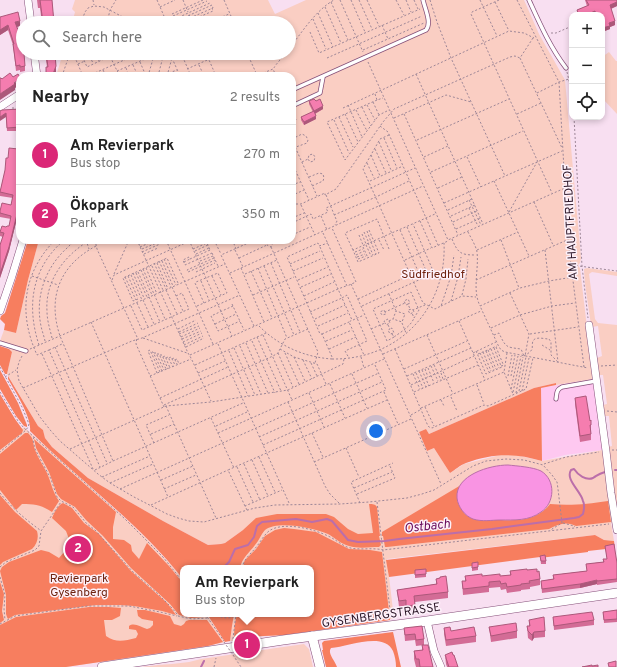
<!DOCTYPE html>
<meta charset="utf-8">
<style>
:root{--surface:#fff;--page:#f6f6f6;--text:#222;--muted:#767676;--line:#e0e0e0;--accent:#db2777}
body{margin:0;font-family:Overpass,sans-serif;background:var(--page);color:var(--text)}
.controls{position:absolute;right:12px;top:12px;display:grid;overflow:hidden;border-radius:8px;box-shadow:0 2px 6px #0003}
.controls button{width:36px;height:36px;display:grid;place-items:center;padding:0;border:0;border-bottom:1px solid var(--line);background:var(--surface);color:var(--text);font:20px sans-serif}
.you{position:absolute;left:376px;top:431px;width:14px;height:14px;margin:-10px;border:3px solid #fff;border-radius:50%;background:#1a73e8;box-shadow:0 0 0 6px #1a73e833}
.badge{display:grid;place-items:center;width:26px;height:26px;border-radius:50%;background:var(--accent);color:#fff;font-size:13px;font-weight:700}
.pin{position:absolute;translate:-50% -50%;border:2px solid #fff;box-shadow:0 1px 4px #0006}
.popup{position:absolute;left:180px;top:565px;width:134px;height:52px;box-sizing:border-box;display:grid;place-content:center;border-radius:8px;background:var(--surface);filter:drop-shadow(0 1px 3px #0005);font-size:13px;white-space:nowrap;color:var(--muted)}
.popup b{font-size:15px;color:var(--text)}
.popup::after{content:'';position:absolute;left:50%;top:100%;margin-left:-8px;border:8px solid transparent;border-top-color:var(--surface)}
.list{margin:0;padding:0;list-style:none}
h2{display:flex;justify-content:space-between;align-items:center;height:52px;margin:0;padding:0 16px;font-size:17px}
h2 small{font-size:13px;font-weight:400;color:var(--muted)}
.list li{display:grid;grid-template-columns:26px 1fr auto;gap:12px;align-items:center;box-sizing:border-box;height:60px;padding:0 16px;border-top:1px solid var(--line)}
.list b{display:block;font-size:15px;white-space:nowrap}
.list p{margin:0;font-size:13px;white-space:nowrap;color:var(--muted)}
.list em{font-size:13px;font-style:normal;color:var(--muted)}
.icon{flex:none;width:22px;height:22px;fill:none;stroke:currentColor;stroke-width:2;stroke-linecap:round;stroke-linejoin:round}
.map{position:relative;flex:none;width:617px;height:667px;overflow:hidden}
.search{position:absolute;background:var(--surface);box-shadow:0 2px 6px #0003;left:16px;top:16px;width:280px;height:44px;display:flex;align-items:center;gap:10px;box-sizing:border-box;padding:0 14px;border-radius:22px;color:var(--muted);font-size:15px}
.panel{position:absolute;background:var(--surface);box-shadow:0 2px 6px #0003;left:16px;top:72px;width:280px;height:172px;border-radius:12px}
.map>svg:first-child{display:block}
.built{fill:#fec8f0}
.green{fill:#facec3}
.forest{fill:#f77e5f}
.water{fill:#f994e3;stroke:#bb6eaa}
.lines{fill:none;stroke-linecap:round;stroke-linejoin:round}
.stream{stroke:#bb6eaa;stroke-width:2}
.service-casing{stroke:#855079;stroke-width:5}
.minor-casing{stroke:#855079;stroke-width:8}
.tertiary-casing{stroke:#855079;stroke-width:10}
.path{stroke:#9d8697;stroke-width:1;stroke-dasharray:2 2;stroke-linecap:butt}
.service{stroke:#fff;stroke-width:3.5}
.minor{stroke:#fff;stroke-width:7}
.tertiary{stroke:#fff;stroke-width:9}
.path-bridge{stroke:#9d8697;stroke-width:1;stroke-dasharray:2 2;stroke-linecap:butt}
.wall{fill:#d36c96}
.shaded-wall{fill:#ac587a}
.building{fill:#f57daf;stroke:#ac587a}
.labels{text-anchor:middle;stroke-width:3;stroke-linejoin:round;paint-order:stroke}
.street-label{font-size:12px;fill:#2b1526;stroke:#fdf1fa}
.park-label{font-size:12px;fill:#702410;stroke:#fdf1fa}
.water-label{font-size:13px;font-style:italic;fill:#670a59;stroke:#fdf1fa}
</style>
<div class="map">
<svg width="617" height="667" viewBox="0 0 617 667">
<rect width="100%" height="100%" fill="#f8dff1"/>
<polygon class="built" points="593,379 603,450 565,455 542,461 541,388"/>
<g class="green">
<polygon points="75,0 268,0 275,14 306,0 524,0 539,34 565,80 581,258 580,263 578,265 579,267 580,268 593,379 556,385 556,383 534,388 429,434 426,429 419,432 427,451 434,448 450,473 464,464 500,455 516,455 542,461 603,450 613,522 611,523 614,541 604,540 595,535 387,559 394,619 390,619 390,620 285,635 245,637 237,641 230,641 233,614 311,614 311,568 238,568 243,530 225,543 221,544 208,545 163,521 88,478 52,447 45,438 43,430 38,426 7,374 12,352 9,349 10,344 0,341 4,330 16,333 28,280 39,240 292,240 292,76 56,76 63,53 289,53 289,23 72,23 75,12 72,9"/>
<polygon points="609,52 616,61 617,61 617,114 602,98 602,57"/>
<polygon points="587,268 617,272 617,276 592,272 589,274 595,319 598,323 617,325 617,520 608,447 612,446 609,416 604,416 603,405 607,404 603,375 598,375 597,358 602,356 598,326 592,327 591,325 585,284 584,271 584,269"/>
<polygon points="24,427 123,516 146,538 173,567 183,579 183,614 207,614 225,642 208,646 66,667 0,667 0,446 13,437"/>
<polygon points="304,644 309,649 313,667 141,667 158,665 172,664 189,662 201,659"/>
</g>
<g class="forest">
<polygon points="28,240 39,240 28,280 16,333 4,330 5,324 0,319 1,316 5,313"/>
<polygon points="0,346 9,349 12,352 7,374 5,374 0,365"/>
<polygon points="0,370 18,403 27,425 27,427 24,426 16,416 0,389"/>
<path d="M8,376L38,426L43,430L45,438L52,447L88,478L163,521L208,545L221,544L225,543L243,530L256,518L277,514H326L334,517L348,529L358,534L373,533L369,504C373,504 375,504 377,507L380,536H379L381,545L379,547C370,547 358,549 349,546C341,544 335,538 328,534C314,528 278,520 265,530C261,534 259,541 255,545C249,553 242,558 240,568H183V579C139,523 80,481 30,431C32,418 15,391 8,379Z"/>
<path d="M556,383V385L541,388L542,461C515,453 493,453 466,463C460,465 455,470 450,473L434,448L427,451L419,432L426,429L429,434L534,388Z"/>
<polygon points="0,394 15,419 23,430 22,433 0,450"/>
<path d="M25,433H28C35,440 32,442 35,450C38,458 43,465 47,473C51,482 53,493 59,501L52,512C41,505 35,504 22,504L16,510L0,490V454Z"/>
<polygon points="34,439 116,512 113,527 113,539 124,540 131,545 132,551 139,559 147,543 169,566 183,583 183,614 204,614 204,617 191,618 179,615 170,604 131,568 103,536 86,520 75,507 61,499 57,494 49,472 36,448"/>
<path d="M461,485C456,494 456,502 463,511C464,513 467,516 470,517C475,519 483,518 489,519C510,521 536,523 550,504C571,506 587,504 608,501L611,522L576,526C566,521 559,524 549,529L387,547H385L383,536H382V532Z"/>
<path d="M0,495L15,512L37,531C39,538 37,544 32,549L3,562L0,565Z"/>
<path d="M63,503L72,508L84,523L99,534L131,571L166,602L171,608L176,615L162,611L134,606L120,605H96L15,615L8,619L7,617L6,614V595L0,571L2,567L9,562L41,550L49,552L59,558L65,551L69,539L66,531L52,518C54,513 58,505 63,503Z"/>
<path d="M284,528L294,529L316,532L349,549L370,550L382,552L390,620L285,635L245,637L237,641L235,640C233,632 235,622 237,614H311V568H243L244,562L246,559L256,549L265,536L275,530Z"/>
<polygon points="595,535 604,540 614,541 615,548 588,551 588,552 540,558 540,557 389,577 386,560"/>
<polygon points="0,582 4,594 2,611 4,620 0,623"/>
<path d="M89,607H109L121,608L120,616L112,620H104L106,636C116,643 124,641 136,638L138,634L136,630L129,629V626C134,622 141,627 147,629L150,628L153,625V621L142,619L138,616L137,610H145L170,616L174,624L181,626L184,624L186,621L189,620H207L223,642L208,646L66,667H0V625L16,617Z"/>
<polygon points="207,614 234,614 232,626 230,641 225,642"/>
<path d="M393,632L401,667H396C396,662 395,656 393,651C384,631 347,647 331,648L330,650C329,655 335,661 337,667H326L322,650H323L322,643L324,641Z"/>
</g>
<path class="water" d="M508,465C517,466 533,467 541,471C556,480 555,503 541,512C529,521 514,520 500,520C492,520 482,522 473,519C465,516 458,507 457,498C455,475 490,465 508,465Z"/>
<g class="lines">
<g class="stream">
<polyline points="615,470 617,470"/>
<path d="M223,568L229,562L235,549L248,545L254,537L257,526L262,522L296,519L312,522L327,519L332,521L348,540L358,542L385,541L399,539L492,529L574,518L579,517L583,514C584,510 585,505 583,501C581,491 565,480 571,470L574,469C578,475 586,481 593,478C598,475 598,474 605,472"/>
<polyline points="201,667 204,661"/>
</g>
<defs>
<g id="service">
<path d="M529,0C540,24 550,47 566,68"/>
<path d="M292,90L426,30C432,23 425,9 423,0"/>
<polyline points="292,106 320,93 323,77"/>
<polyline points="0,343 26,351"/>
<path d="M556,399C557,393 556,390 562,387L596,381"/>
</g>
<g id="minor">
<polyline points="28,0 31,23"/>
<polyline points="34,53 37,76"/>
<polyline points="0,107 20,94"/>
<polyline points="0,311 12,276 23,240"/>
<polyline points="589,325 606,451 611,493 617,530"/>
<polyline points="427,621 434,651 441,667"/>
</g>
<g id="tertiary">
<polyline points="312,636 320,667"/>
<polyline points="102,667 283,640 427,621 617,593"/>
</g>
</defs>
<use href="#service" class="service-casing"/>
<use href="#minor" class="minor-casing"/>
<use href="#tertiary" class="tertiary-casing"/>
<g class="path">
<polyline points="93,0 94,5"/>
<polyline points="157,0 167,23"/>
<polyline points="183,0 188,12"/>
<polyline points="224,0 234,23"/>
<polyline points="340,0 363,52"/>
<polyline points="351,0 365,32"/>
<polyline points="359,0 372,29"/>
<polyline points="367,0 379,26"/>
<polyline points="396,0 404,15"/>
<polyline points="406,0 411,12"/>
<polyline points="414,0 418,9"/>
<polyline points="430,0 437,22 451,58 505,176"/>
<polyline points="480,0 497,36"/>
<polyline points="499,0 472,12 471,14 552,193"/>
<polyline points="517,0 559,82 568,239 571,265"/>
<polyline points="331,2 348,40"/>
<polyline points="495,2 509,31"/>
<polyline points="160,7 175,0"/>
<polyline points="325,7 341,43"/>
<polyline points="318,13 333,47"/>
<polyline points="172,14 203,0"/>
<polyline points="189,15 193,23"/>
<polyline points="173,16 207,1"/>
<polyline points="175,19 210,3"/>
<polyline points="181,19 212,5 213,8 183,21"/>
<polyline points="313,19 326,49"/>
<polyline points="108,21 113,23"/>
<polyline points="81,23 85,12 88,8 94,6 104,7 134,23"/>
<polyline points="107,23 110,10 116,0"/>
<polyline points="185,23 213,11 212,8"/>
<polyline points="208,23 229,14"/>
<polyline points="382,25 388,39"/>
<polyline points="310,32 319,53 420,9"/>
<polyline points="551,33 556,33 572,26"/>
<polyline points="533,38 520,58 562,148"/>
<path d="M289,49C302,32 316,10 334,0"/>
<polyline points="363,50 424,23"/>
<polyline points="73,53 83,76"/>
<polyline points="81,53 87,67 104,59 102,53"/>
<polyline points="88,53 93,63"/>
<polyline points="95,53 99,61"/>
<polyline points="109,53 114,65 120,76"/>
<polyline points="157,53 172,57 180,54"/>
<polyline points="181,53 191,76"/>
<polyline points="206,53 216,76"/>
<polyline points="247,53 257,75"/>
<polyline points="111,57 120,53"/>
<polyline points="172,58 180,76"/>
<polyline points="327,58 422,16"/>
<polyline points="140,62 146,76"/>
<polyline points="368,62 448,240 565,188"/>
<polyline points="78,64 85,61"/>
<polyline points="133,65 138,76"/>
<polyline points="199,65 204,76"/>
<polyline points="126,68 129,76"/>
<path d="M274,68C275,65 283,57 286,53"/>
<polyline points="187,69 223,53"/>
<polyline points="103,70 106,76"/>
<polyline points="117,71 152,56"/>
<polyline points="567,72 572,93"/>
<polyline points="169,73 177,70"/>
<polyline points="416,74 483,224"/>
<polyline points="62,76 70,53"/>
<polyline points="88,76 140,53"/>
<polyline points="148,76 153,59 150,53"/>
<polyline points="158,76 164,53"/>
<polyline points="167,76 172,58"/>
<polyline points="256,76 273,69 276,76"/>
<polyline points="537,93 559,82 569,79"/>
<polyline points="375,94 377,100 383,98"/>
<polyline points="377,100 327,122 345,160 379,115 389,110"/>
<polyline points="373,102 379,115"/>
<polyline points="348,105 362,137"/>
<polyline points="367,105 375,120"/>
<polyline points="362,107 371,126"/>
<polyline points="12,108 20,108"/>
<polyline points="343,108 509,31 524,33 534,38"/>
<polyline points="356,110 367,131"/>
<polyline points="345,114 358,142"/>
<polyline points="404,114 458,235"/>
<polyline points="517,114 541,103"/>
<polyline points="339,117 353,147"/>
<polyline points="574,117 582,266 588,318"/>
<polyline points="394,118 446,95 471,102"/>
<polyline points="334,120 349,153"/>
<polyline points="380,126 388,132 438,245"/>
<polyline points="292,127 294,125 296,119"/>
<polyline points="389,135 380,139 363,169 423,303 435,309 441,306 451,276 454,255"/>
<polyline points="384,138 397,168"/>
<polyline points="292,139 302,134 306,136 308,140 307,143 296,147"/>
<polyline points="292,140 317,196"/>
<polyline points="417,140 509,99"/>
<polyline points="379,142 391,170"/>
<polyline points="375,149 386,173"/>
<polyline points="371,155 380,176"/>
<polyline points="424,157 448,146"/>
<polyline points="467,157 481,187"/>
<polyline points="302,162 308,159 309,155 313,154 315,157 314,161 310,162 308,159"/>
<polyline points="292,163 309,200"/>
<polyline points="367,163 374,178"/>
<polyline points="431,172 523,131"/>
<polyline points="309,177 319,173 323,174 324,178 323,181 312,186"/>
<polyline points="370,181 403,166"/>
<polyline points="494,181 529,256"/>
<polyline points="292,185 300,182"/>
<polyline points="438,188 462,177"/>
<polyline points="292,194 293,195 304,190"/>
<polyline points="326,195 336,219 337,221 335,225"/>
<polyline points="469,200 481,225"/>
<polyline points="534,202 553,245"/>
<polyline points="444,203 562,151"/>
<polyline points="292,204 301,204 325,193 325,195 336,189 383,122 394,109 510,57 515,56 520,58"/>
<polyline points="301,205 315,235"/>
<polyline points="469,208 478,226"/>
<polyline points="448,210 472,199"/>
<polyline points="509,212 537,162"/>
<polyline points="334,215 376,197 409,181"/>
<polyline points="321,216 327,230"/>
<polyline points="451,216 475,205"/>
<polyline points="292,218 304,213"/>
<polyline points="420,221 432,248 448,241"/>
<polyline points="453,222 477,211"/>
<polyline points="292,223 311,214 313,219 328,212 326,208 415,168"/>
<polyline points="407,227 428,275"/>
<polyline points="456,229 481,218"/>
<path d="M369,230L379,253L358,262L353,250C380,238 408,226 435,214"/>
<polyline points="400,230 421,278"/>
<polyline points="367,231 371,242"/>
<polyline points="364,232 369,243"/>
<path d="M468,232C471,238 476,246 477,252C479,271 472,289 480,306"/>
<polyline points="323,233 347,286 356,282 332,228"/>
<polyline points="362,234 366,244"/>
<polyline points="292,235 310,227"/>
<polyline points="359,235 363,245"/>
<path d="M452,239C458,253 460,255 476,255"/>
<path d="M55,240C23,273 18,313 37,355L49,350L100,467"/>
<polyline points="86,240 89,249"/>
<polyline points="95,240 97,249 137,337 136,344 164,407"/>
<polyline points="137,240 188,353 191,358 211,401"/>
<polyline points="166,240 213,344"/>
<polyline points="189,240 232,336"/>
<polyline points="214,240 221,254"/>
<polyline points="379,240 384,250"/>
<polyline points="501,240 519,288"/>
<polyline points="138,242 142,240"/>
<polyline points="371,242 376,254"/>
<polyline points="273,243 279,240"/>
<polyline points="368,243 373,255"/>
<polyline points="139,244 149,240"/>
<polyline points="366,245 371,256"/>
<path d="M96,246C60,265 47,297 60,336L113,461"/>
<polyline points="140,247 156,240"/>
<polyline points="271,247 318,352 315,363"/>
<polyline points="320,247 338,289 346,286"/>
<polyline points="363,247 368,258"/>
<polyline points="142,249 159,242"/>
<polyline points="193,249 207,243 210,250"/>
<polyline points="236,249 234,244 242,240"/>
<polyline points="210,250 190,259 189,257 183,260 185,265 212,253"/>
<polyline points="235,250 243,267"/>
<polyline points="353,250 345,233 377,219 389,249"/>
<polyline points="477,250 518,232"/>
<polyline points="545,250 558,362"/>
<polyline points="195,251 208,245"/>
<polyline points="142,252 160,244"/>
<polyline points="355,252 363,249"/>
<polyline points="212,253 218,266"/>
<polyline points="144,254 158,248"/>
<polyline points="196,254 209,248"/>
<polyline points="356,255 364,251"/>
<polyline points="357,257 365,254"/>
<polyline points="214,258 187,270 188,272 215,260"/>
<polyline points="239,258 267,245 268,241 273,243 271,247 267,245"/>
<polyline points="164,259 176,285"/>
<polyline points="358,259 366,256"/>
<polyline points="405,260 431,248"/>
<polyline points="159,261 171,287"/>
<polyline points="162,261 173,286"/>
<polyline points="200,261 213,256"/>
<polyline points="184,262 190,259"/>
<polyline points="154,263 166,289"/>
<polyline points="157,263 168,289"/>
<polyline points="271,263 300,332"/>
<polyline points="290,264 320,251"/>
<polyline points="152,266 163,290"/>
<polyline points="264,266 294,335"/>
<polyline points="146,268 157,294"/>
<polyline points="241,268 264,322"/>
<polyline points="258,268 287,338"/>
<polyline points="143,269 165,319"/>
<polyline points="141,270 152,295"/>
<polyline points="251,271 272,318"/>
<polyline points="293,271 323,258"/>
<polyline points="138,272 149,296"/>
<polyline points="196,272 215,263"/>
<polyline points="133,273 144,298"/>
<polyline points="136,273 147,297"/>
<polyline points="230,273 423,186"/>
<polyline points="435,273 465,279"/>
<polyline points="114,274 129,240"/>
<polyline points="245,274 277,260"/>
<polyline points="131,275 142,300"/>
<polyline points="32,276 58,285"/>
<polyline points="128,276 138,298"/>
<polyline points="212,276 221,295"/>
<polyline points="125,277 136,300"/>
<polyline points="573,277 549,281 520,288 480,306 498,345 501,350 505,352 588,368"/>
<polyline points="112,280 114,275 192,240"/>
<polyline points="298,280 328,267"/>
<polyline points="476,280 567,240"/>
<polyline points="201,281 209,300"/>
<polyline points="351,284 441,484"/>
<polyline points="172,287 183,311"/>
<polyline points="301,287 331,274"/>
<polyline points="166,290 177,314"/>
<polyline points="510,293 529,334 525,356"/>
<polyline points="389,294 396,311"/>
<polyline points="253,295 294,277"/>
<polyline points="462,295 466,279 468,259"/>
<polyline points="304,296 334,282"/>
<polyline points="149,297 160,322"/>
<polyline points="138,299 133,301 123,278 167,258 178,283"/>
<polyline points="358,299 410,275"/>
<polyline points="143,300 154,324"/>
<polyline points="451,301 458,277 461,257"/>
<polyline points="137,303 148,327"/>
<polyline points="232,304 244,330"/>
<polyline points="408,304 406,305 404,301 408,299 410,303 408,304 410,309"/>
<polyline points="131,306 142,330 189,309 182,293 176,296"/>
<polyline points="197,306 227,293 218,273 196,282 195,283 204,303"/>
<polyline points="233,306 211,316 218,331 240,321"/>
<polyline points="362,306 434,273 413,224"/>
<polyline points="441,306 462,296 476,297"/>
<polyline points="413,310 414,312 410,314 408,310 412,309 413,310 425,305"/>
<polyline points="310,312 342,298 352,320 349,322 364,355"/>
<polyline points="385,312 384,310 380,312 382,315 386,314 385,312 405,303"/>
<polyline points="315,319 345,305"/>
<polyline points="353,320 364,315"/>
<polyline points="389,321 393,319 396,311 405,314 402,322 393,319"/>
<polyline points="459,321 485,380"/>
<polyline points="91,322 168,497"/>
<polyline points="402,323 406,333"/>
<polyline points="215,324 236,314"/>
<polyline points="388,325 390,329 388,330 390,334 394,333 392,328 390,329"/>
<polyline points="254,326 221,255 255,240"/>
<path d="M259,326C279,346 304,357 332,359V357L322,334H320L287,257L318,243L319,246L328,243"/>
<polyline points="318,326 348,313"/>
<polyline points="491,328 520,315 552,306 575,303"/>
<polyline points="178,329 196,320"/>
<polyline points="371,329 385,323 384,321 388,319 390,323 386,325 385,323"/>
<polyline points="179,332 198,323"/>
<polyline points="179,334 199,326"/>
<polyline points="322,334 349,322"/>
<path d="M392,334L394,337C401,332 411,326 414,318"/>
<polyline points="530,334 578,327"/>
<polyline points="263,335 292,400"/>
<polyline points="427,335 453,394"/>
<path d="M494,335L499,333C506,348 506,347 521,349L524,356"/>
<polyline points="181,337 200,328"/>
<polyline points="257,337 281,391"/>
<polyline points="394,337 387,341 373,309 411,292 419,310 414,318 412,313"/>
<path d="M52,338C50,329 47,321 47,311C45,282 63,257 87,242"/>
<polyline points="143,338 187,353"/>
<polyline points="182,339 201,331"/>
<path d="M45,341C44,336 42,331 41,326C35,297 45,268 67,248C70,245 73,242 77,240"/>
<polyline points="252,341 275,393"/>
<polyline points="326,341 352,330"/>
<polyline points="183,342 202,333"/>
<polyline points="246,343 268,393"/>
<polyline points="218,344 289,503"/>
<path d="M39,345C26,305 32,268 64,240"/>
<polyline points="184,345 203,336"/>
<polyline points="542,345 550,350"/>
<polyline points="240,346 261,394"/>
<polyline points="55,347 107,463"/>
<polyline points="186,347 204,338"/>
<polyline points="496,347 503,364"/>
<polyline points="234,348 255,395"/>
<polyline points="494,348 501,366"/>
<polyline points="30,349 225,264"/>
<polyline points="280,349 294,357 317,364 326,384"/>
<polyline points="329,349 356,337"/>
<polyline points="395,349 428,426 429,427 432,428 484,405 488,406 526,389 533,358"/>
<polyline points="491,349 499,368"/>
<polyline points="49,350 62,344"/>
<polyline points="488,350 496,369"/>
<polyline points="229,351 248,396"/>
<polyline points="476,351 486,374 502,367 501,366 505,365"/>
<polyline points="486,351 494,370"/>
<polyline points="152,352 153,352 162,371"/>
<polyline points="483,352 491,371"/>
<polyline points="154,353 156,353 164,370"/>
<polyline points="278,353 293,387"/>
<polyline points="285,353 299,384"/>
<polyline points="473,353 496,342"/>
<polyline points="480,353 489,372"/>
<polyline points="507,353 504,372 513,394"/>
<polyline points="42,354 93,469"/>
<polyline points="157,354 159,354 166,369"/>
<polyline points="383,354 481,311"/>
<polyline points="478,354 497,346"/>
<polyline points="160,355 162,355 168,369"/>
<polyline points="190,355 338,289 342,298 347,295 367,341 345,351 349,358"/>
<polyline points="22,356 19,362 17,370 19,381 40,417 51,431 60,441 98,474 110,483 134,497 167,514 178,518 189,521 204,522 255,508 275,505 340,504 369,502 407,498 422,494 434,490 473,466 486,461 506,459 524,460 543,465 552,475 557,482 558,489 562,523 552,529 551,531"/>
<path d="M524,356C527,354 531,352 532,349C533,346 531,341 535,339C539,337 545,339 549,339L551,342V355L558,362"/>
<polyline points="163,357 165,356 170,368"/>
<polyline points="294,357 305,381"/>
<polyline points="361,357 364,368"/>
<polyline points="166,358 168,357 173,367"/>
<polyline points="169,358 171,357 175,365"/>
<polyline points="172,359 174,358 177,364"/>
<path d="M332,359C399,360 447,308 444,243"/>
<polyline points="175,360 177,359 179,364"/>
<polyline points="303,360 312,379"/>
<polyline points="311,363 317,376"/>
<polyline points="195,365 266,333"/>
<polyline points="434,365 441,380"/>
<polyline points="431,366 438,381"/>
<polyline points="601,366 617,365"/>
<polyline points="0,367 22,407 29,424 28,427 26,430 0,452"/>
<polyline points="584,367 571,265 617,271"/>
<polyline points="428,368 434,383"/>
<polyline points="404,369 467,341"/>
<polyline points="425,369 428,377"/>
<polyline points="422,370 429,386"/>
<polyline points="419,371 426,387"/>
<polyline points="157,373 148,351 150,350 160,372"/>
<polyline points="198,373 225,361"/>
<polyline points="416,373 423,388"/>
<polyline points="441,373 443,379"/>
<polyline points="352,374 367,408"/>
<polyline points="413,374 420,389"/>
<polyline points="150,376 191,359"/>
<polyline points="407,376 471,348"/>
<polyline points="508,376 512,355"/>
<polyline points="511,376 515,355"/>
<polyline points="5,377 16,370"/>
<polyline points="330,384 345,418"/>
<polyline points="411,385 474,356"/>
<polyline points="477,385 484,404"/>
<polyline points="23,388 132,341 142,338 240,295"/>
<polyline points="511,389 518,356"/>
<polyline points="519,391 526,357"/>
<polyline points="522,391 529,358"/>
<polyline points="0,392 18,421 24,428 125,519 163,557 183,582"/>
<polyline points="384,392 398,424"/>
<polyline points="414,392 478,365"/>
<polyline points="513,392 521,356"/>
<polyline points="309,393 324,427"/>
<polyline points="516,393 523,357"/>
<polyline points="451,397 457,411"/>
<polyline points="160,398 228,367"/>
<polyline points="441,400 444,406"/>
<polyline points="288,402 325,486 330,494 340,504"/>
<polyline points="164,405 273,356 278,353 285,339 308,329"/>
<polyline points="166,406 216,518"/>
<polyline points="425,407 434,426"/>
<polyline points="421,408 504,372"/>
<polyline points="607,411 617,412"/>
<polyline points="411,415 420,410"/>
<polyline points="211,418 234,468"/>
<polyline points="216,426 247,412"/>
<polyline points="218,433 384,359"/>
<polyline points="312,433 323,457"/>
<polyline points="151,434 174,424"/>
<polyline points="34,437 33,440 35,449 51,479 57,497 61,501 73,507 87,524 95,530 133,572 157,593 171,607 177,614 178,616 192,619 207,618"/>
<polyline points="259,437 382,382"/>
<polyline points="154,443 146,425 169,415"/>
<polyline points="263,445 386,390 375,365"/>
<polyline points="346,448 359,477"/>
<polyline points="70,449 166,406 211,402 288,390 343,364 344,359"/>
<polyline points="612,450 617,450"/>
<polyline points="259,457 275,492"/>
<polyline points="252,460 268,496"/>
<polyline points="314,462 411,419"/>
<polyline points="244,464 260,500"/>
<polyline points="544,464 566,457 599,452"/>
<polyline points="237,467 253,502"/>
<polyline points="95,470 113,461 243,403"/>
<polyline points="102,477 150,456"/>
<polyline points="161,480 193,466"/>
<polyline points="110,483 153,464"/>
<polyline points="354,488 392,472"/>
<polyline points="120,489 379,373"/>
<polyline points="164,489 196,475"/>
<path d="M0,493C11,507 25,519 40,530"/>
<polyline points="357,494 395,478 390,466"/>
<polyline points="377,502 391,618"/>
<polyline points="360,503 351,482 393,463"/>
<polyline points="151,505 228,470"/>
<polyline points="245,506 228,470 387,400"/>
<polyline points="247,510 245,506 282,490"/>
<polyline points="563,523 574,526 575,527"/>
<polyline points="0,567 6,562 35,550 39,546 41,531 61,502"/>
<path d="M242,568C244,558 252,553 257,546C261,541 264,535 269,531C283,521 314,529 328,536C335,539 340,544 347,547C358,551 372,547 383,550L609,524"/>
<polyline points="0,577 5,595 4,609 5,620"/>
<polyline points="205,614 224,641"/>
<path d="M213,614C220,617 228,620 235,616"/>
<polyline points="0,624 15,616 88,606 129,606 160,612 177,616"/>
<polyline points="233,639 236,614"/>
<polyline points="233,655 241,667"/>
<polyline points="214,667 216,658"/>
</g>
<use href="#service" class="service"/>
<use href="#minor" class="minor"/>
<use href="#tertiary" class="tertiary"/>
<polyline class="path-bridge" points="224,642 233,655"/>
</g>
<g class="wall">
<polygon points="37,0 52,0 54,23 42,23 40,8 38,8"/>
<polygon points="585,0 617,0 617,6 611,9 615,25 610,27 610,29 602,32 602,15 577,15 577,10 587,6"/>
<polygon points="0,17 20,26 17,27 25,66 25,71 20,72 20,70 16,71 13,45 8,30 0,35"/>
<polygon points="45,53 56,53 56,76 46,76 46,67 47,67"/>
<polygon points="309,101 323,109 315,114 316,119 304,125 301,120 301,117 313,112 309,104"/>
<polygon points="20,109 20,131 7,131 6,117 0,111"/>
<polygon points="20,140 20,200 19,206 19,210 9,251 0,278 0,245 3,237 0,236 0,232 6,227 9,226 11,219 0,217 0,211 11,205 13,198 0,196 0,192 8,158 18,149"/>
<polygon points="575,398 590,421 591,425 591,440 580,442 575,404"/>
<polygon points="605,546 617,563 617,582 597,585 597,584 580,588 542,593 541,581 553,579 553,575 587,571 586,564 603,562 603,559 607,559"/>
<polygon points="540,556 546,561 546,564 541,564"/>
<polygon points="472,563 478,567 478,570 472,571"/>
<polygon points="415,570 426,574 426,577 415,578"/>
<polygon points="527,570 540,579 540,585 530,587 530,589 521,590 521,591 507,593 506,589 501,590 500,587 489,588 489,592 463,595 462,581 465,581 465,576 500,576 510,575 510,571"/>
<polygon points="436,579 448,592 448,598 415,602 415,611 406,612 406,606 399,607 397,590 436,584"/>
<polygon points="617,610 617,622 604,623 603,612"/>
<polygon points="553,617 594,620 594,625 554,630"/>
<polygon points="529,620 545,631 545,637 534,638 532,641 528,638 527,626 529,626"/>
<polygon points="489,627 517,631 517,638 491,642"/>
<polygon points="404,628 424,639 424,645 416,646 415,640 405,641"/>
<polygon points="444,628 451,631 476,636 476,642 446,646 444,634"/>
<polygon points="422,645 433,667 416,667 414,659 414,651 422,650"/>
<polygon points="445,655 458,667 447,667 446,664"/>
</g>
<g class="shaded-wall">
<polygon points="617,2 617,6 610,9 610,5"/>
<polygon points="595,11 595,15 586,15"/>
<polygon points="20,21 20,26 15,27 15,22"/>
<polygon points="615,21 615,25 610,27 610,29 602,32 602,28 609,23"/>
<polygon points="8,25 8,30 0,35 0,30"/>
<polygon points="56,66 56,76 53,76 53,74"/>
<polygon points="20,79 20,85 15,88 15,90 0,100 0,94"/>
<polygon points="323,106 323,109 314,114 314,111"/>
<polygon points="292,109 294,109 294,120 292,121"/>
<polygon points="6,113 6,117 0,121 0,117"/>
<polygon points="316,116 316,119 304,125 304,122"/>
<polygon points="20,196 19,208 19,206 19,210 9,251 0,278 0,274 18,206"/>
<polygon points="597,580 597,584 580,588 580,584"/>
<polygon points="534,632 534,638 532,641 532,635"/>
</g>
<g class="building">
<polygon points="40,0 52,0 54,23 43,23"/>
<polygon points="586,0 617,0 617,2 610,5 615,21 609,23 610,26 602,28 602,15 596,15 595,11 586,15 579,15 577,10 589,5"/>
<polygon points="18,12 20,21 15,22 21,38 21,43 23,43 23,53 24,53 25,66 20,67 20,65 16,66 13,44 14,44 8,25 0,30 0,17"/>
<polygon points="46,53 56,53 56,54 55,54 56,66 53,74 48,73 46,73 46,67 48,67"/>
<polygon points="10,73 13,77 18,74 20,77 20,79 14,83 15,84 0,94 0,78 1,78 2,79"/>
<polygon points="314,99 316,101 320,99 323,106 314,111 309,101"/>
<polygon points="20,109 20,127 7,128 6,113 0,117 0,111 2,110"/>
<polygon points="314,111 316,116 304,122 301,117"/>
<polygon points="18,140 20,140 20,196 18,206 19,206 9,247 0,274 0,245 4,233 0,232 2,226 6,227 7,226 9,226 11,216 0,213 0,211 2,203 11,205 13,195 0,192 5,170 6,158 8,158 9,148 18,149"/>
<polygon points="586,396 590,421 591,420 591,425 590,425 591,434 580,436 575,398"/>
<polygon points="614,544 617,563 617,579 597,581 597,580 580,584 542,589 541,581 554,579 553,575 587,571 586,564 604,562 603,559 607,559 605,546"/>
<polygon points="545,555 546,561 541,561 540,556"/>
<polygon points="478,562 478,567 472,568 472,563"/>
<polygon points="426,569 426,574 415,575 415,570"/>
<polygon points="527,569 527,570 537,569 537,572 539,571 540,579 529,581 530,583 521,584 521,585 507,587 506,583 501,584 500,581 489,582 489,586 463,589 462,581 466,581 465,576 482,574 482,576 500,574 500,576 511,575 510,571"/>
<polygon points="446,576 448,592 414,596 415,605 406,606 406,600 399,601 397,590 437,584 436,579 440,578 440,577"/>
<polygon points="617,610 617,619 604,620 603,612"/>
<polygon points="592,612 594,620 554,626 553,617"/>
<polygon points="544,617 545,631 534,632 532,635 528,631 527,626 530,626 529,620"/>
<polygon points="516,623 517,631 491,636 489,627"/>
<polygon points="422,626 424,639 416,640 415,634 405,635 404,628"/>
<polygon points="450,627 451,631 474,627 476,636 446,640 444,628"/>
<polygon points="422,645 428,645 433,667 420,667 419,659 416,659 414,651 423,650"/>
<polygon points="452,652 453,655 454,655 458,667 449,667 446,658 446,657 445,655"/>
<polygon points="616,661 616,667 609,667 608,663"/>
<polygon points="592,665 592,666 598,665 598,667 582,667"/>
</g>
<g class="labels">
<g class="street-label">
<text transform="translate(570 222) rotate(-93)" y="4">AM HAUPTFRIEDHOF</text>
<text transform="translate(381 615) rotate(-8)" y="4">GYSENBERGSTRASSE</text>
</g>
<g class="park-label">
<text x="433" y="278">Südfriedhof</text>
<text x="79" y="582">Revierpark<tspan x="79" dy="14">Gysenberg</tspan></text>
</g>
<g class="water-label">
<text transform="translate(427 525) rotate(-6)" y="5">Ostbach</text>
</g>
</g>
</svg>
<div class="controls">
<button>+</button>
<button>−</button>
<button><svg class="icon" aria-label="locate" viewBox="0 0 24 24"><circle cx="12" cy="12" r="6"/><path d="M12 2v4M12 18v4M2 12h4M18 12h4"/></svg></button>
</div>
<div class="you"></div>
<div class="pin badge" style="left:247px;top:645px">1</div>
<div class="popup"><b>Am Revierpark</b>Bus stop</div>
<div class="pin badge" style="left:78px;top:549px">2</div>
<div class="search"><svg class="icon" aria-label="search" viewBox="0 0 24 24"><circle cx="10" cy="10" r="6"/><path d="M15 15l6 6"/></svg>Search here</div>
<section class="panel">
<h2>Nearby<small>2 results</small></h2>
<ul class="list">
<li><span class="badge">1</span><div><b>Am Revierpark</b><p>Bus stop</p></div><em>270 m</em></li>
<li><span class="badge">2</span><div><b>Ökopark</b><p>Park</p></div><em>350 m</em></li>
</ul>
</section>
</div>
